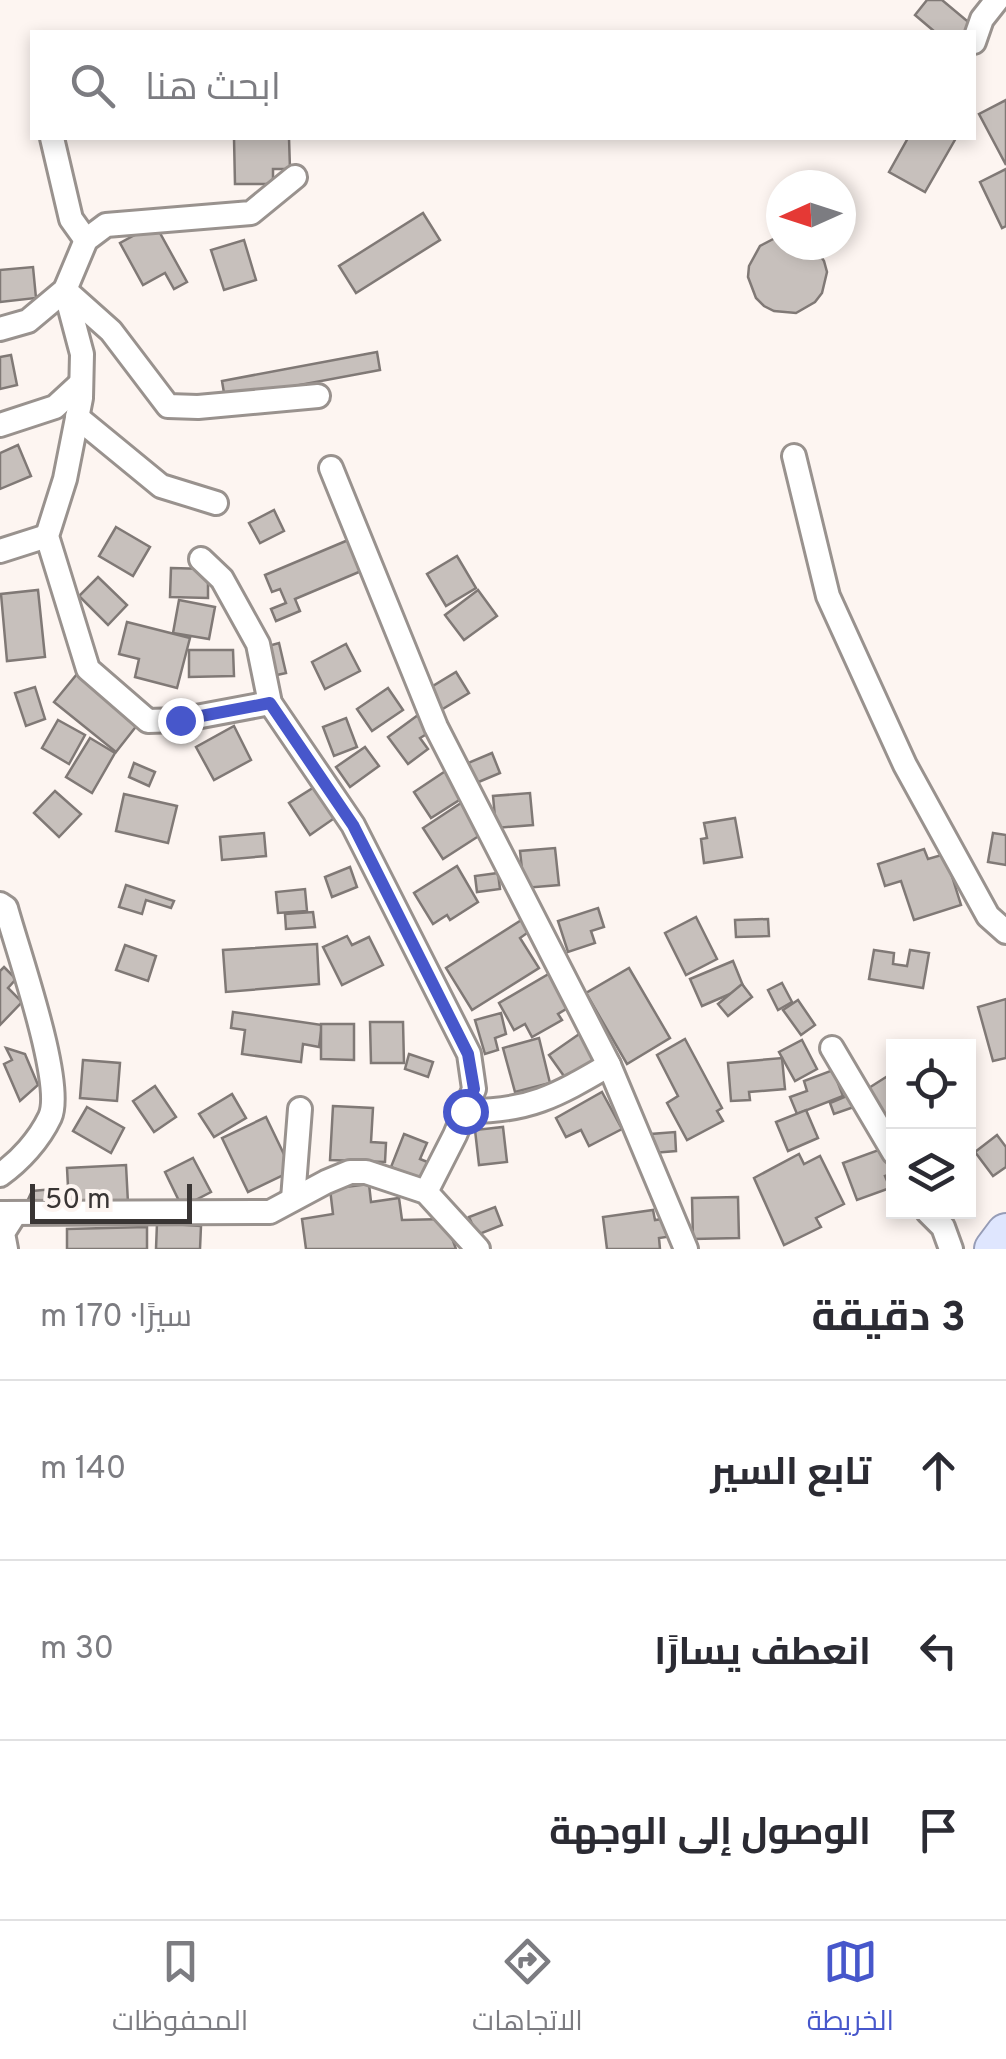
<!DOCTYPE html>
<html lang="ar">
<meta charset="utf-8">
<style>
:root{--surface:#fff;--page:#f2f2f3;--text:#2b2b33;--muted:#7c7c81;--line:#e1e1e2;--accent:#4757cb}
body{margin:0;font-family:Overpass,Cairo,sans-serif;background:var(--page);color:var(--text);direction:rtl}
.controls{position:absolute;right:30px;bottom:30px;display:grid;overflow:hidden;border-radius:0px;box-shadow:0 5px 15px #0003}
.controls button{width:90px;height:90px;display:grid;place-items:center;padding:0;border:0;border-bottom:2px solid var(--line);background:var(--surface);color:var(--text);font:50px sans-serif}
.compass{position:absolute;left:766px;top:170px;width:90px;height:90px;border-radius:50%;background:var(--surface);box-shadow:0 5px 15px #0003;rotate:267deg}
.scale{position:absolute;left:30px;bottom:25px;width:162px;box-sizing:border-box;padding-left:10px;border:5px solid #393534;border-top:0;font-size:28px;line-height:35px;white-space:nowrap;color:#393534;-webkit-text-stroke:8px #fdf5f1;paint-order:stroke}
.stop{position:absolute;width:30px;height:30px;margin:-22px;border:8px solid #4757cb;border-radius:50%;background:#fff}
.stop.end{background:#4757cb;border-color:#fff;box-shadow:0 2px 10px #0008}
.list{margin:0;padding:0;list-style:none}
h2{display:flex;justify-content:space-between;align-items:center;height:130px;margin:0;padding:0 40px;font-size:42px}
h2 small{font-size:32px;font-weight:400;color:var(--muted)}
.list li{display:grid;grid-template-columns:65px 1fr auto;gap:30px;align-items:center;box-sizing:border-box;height:180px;padding:0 40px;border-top:2px solid var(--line)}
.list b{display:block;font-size:38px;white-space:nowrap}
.list em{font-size:32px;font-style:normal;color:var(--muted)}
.icon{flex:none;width:55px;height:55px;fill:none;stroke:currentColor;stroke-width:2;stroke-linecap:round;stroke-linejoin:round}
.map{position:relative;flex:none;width:1006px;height:1249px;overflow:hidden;direction:ltr}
.search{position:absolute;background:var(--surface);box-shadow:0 5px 15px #0003;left:30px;right:30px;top:30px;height:110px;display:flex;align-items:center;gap:25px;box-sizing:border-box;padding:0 35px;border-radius:0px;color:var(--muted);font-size:38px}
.sheet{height:670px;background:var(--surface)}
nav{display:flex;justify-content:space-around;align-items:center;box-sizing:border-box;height:140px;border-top:2px solid var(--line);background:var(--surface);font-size:28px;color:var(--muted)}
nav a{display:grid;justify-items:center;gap:5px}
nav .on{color:var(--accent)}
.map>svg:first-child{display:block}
.building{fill:#c7c0bc;stroke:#807976;stroke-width:2.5}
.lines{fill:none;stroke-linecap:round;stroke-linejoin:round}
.street-casing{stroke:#99928e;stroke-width:28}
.primary-casing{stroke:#979db7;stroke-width:42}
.street{stroke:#fff;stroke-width:22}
.primary{stroke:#dfe6fe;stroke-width:38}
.route{stroke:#4757cb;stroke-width:12}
</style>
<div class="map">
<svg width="1006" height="1249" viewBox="0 0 1006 1249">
<rect width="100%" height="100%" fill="#fdf5f1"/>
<g class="building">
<polygon points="927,0 942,0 972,25 965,32 935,32 915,15"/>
<polygon points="1006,100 1006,165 979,114"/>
<polygon points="234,138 289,138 290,169 273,169 273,184 235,184"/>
<polygon points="908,138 956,138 925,192 889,172"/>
<polygon points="1006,169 1006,226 1002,228 980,182"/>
<polygon points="423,213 440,240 356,293 339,266"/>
<polygon points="155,224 187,282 174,289 165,273 143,285 120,243"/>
<polygon points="779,236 781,245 813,245 824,261 827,272 822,293 815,302 796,313 774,311 764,306 756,298 748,277 749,266 760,246"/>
<polygon points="244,240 256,280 224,290 211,250"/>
<polygon points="33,267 36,298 0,302 0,270"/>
<polygon points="377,352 380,370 225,399 222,381"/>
<polygon points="11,355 17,385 0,389 0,357"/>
<polygon points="18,445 31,476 0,489 0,453"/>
<polygon points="274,510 284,531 260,543 249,523"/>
<polygon points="116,527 150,547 133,576 99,556"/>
<polygon points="353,538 366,569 295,599 300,611 276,621 271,609 286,603 280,589 272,592 265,575"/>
<polygon points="457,556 476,588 446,606 427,574"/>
<polygon points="171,568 208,569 208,598 170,597"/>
<polygon points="98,577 127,605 108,625 79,596"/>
<polygon points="38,590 45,657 7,661 1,594"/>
<polygon points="478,590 497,616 464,640 445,615"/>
<polygon points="179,600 215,607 209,639 173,633"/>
<polygon points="127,622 190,638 177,688 135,677 139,659 119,654"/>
<polygon points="279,643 286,673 268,677 261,648"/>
<polygon points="346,644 360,671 325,689 312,662"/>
<polygon points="189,650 233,650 234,676 189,677"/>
<polygon points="456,672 469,693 441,710 428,689"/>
<polygon points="77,674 138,724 116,752 54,702"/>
<polygon points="35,687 45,719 26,726 15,693"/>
<polygon points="388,688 403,710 372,731 357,709"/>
<polygon points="418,715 430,732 420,738 428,749 408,764 388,737"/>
<polygon points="346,718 357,747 334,756 323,727"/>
<polygon points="58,720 85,735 69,764 42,748"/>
<polygon points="234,726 251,760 214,780 196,747"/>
<polygon points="90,738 115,753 92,793 66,777"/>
<polygon points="365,747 379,766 350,787 336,767"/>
<polygon points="492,753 500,773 469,786 461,766"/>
<polygon points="134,763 155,772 149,786 129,777"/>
<polygon points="447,770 464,797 431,818 414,792"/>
<polygon points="316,786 336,817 310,835 289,803"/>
<polygon points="55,791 81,814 59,837 34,813"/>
<polygon points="530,793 533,825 496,828 493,796"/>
<polygon points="124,794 177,806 168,843 116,831"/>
<polygon points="464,801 485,832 443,859 423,828"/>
<polygon points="735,818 742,857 704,863 701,839 707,838 704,823"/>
<polygon points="264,833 266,856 222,860 220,837"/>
<polygon points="993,833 1006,835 1006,865 988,862"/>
<polygon points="555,848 559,885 524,888 520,851"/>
<polygon points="924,849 928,859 945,854 961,905 914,920 901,881 885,886 878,864"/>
<polygon points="457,866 478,902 450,920 447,915 433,924 414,893"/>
<polygon points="350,867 357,887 332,897 325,877"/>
<polygon points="498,873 500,889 477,892 475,876"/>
<polygon points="126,885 174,901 171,908 146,900 142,914 119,907"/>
<polygon points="305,889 307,911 278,913 276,892"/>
<polygon points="598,908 604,927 591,931 595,943 568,952 558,921"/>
<polygon points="313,912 315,927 286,929 285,914"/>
<polygon points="696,917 717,959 686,975 665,933"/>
<polygon points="523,919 530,931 520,938 539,968 472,1010 446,968"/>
<polygon points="768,919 769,936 736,937 735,920"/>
<polygon points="347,936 352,945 369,937 383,965 342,985 323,947"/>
<polygon points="317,944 319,984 226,992 223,950"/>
<polygon points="125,945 156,956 148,981 116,970"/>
<polygon points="874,950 894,953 893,964 907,966 910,950 929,953 923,988 869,979"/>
<polygon points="733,961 744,988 702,1006 690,979"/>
<polygon points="4,967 16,979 8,988 22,1002 0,1025 0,971"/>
<polygon points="629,968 670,1038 627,1064 586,993"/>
<polygon points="552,972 571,1006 558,1014 562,1020 532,1037 525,1024 514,1030 499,1003"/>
<polygon points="782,983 792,1002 778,1010 768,990"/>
<polygon points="742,984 752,997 728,1016 718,1004"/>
<polygon points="1006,999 1006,1058 993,1061 978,1007"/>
<polygon points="798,1000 815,1025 801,1035 783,1010"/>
<polygon points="233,1012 322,1025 319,1047 303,1044 301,1062 242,1054 245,1030 231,1028"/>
<polygon points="501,1013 506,1034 495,1038 498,1050 485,1054 475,1020"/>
<polygon points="370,1022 403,1022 404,1063 371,1063"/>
<polygon points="321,1024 354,1024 354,1060 321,1059"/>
<polygon points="585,1030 606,1062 571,1086 549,1055"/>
<polygon points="539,1038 550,1083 515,1092 503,1048"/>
<polygon points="685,1039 722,1108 717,1111 723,1121 687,1140 667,1103 678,1096 657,1055"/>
<polygon points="802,1040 817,1069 795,1081 779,1052"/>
<polygon points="6,1048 25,1054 38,1085 20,1101 4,1064 12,1060"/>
<polygon points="409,1054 433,1062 428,1077 405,1069"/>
<polygon points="782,1058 785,1089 749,1092 750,1100 731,1101 728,1063"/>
<polygon points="83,1060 120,1063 117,1101 80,1098"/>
<polygon points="833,1070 843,1096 797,1114 790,1097 807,1091 804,1081"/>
<polygon points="894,1072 894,1135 864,1091"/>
<polygon points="155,1086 176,1117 154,1132 133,1101"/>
<polygon points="602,1092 622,1129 589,1146 581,1130 566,1137 556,1118"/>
<polygon points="232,1094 246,1118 214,1137 199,1114"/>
<polygon points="849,1095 854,1107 834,1114 830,1103"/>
<polygon points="333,1106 373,1108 371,1142 386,1143 385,1162 330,1160"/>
<polygon points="87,1107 124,1128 111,1153 73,1131"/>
<polygon points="806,1110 818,1138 788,1151 776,1122"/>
<polygon points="266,1117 292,1171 248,1192 222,1138"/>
<polygon points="503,1127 507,1162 479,1165 475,1130"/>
<polygon points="675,1132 676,1151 653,1153 651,1134"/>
<polygon points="404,1134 427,1143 420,1159 435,1165 429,1183 391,1167"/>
<polygon points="997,1135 1006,1147 1006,1167 993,1176 975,1152"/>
<polygon points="884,1148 893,1173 885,1176 890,1188 857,1200 843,1163"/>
<polygon points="799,1154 804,1164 820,1156 844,1204 816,1218 821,1227 784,1245 754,1178"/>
<polygon points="193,1158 211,1192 182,1207 165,1172"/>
<polygon points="126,1165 128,1203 69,1206 67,1168"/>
<polygon points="369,1184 371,1202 399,1198 402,1220 445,1219 456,1249 306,1249 302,1219 333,1214 330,1189"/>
<polygon points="53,1189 53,1203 26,1204 32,1191"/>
<polygon points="738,1197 739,1238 693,1239 692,1198"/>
<polygon points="495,1207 502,1225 477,1235 469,1217"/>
<polygon points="653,1210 655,1220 670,1218 673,1236 659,1238 660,1249 607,1249 603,1217"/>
<polygon points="157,1223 201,1226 200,1249 156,1249"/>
<polygon points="147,1227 147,1249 67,1249 67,1229"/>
</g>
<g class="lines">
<defs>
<g id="street">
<polyline points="974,42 982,19 997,0"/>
<polyline points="52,138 71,219 86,240"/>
<polyline points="65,290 82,354 81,398 65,479 47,536 88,669 148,721 180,720 270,703"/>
<polyline points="65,290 111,331 168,406 198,407 318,396"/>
<polyline points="0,329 28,321 65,290 86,240 106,225 251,213 295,177"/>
<polyline points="77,417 161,486 216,503"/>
<polyline points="0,425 55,407 81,383"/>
<polyline points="794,456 828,596 905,765 988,916 1006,932"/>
<polyline points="331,468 436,727 609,1065 686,1249"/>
<polyline points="0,551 47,536"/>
<polyline points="201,559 222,579 258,644 270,703 353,825 469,1054 474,1089 455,1135 426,1192"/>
<path d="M0,904L6,908C17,949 65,1084 50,1117C39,1140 20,1161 0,1175"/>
<polyline points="832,1048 894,1153"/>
<path d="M465,1111C528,1112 556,1096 609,1065"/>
<polyline points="293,1199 300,1109"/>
<polyline points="928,1212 943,1227 951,1249"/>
<polyline points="0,1213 270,1212 326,1182 350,1172 366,1172 426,1192 478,1249"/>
<polyline points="6,1249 3,1233 15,1214"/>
</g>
<polyline id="primary" points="994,1249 1006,1233"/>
</defs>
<use href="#street" class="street-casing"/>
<use href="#primary" class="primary-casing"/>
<use href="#street" class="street"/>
<use href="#primary" class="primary"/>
</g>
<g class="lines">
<polyline class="route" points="180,720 270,703 353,825 468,1054 474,1089 465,1111"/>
</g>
</svg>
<div class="controls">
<button><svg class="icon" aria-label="locate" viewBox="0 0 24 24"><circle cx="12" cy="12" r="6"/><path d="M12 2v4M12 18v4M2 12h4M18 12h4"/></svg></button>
<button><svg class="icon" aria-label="layers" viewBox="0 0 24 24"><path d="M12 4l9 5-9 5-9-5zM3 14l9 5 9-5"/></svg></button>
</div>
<svg class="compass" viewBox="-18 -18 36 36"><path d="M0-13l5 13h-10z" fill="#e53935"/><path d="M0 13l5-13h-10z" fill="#7c7c81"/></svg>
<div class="scale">50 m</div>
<div class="stop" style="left:465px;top:1111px"></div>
<div class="stop end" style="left:180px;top:720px"></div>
<div class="search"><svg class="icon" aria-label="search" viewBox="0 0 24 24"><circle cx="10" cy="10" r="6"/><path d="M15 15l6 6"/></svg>ابحث هنا</div>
</div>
<section class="sheet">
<h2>3 دقيقة<small>سيرًا · 170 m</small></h2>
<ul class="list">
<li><svg class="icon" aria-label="ahead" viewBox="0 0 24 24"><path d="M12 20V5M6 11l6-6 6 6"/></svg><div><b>تابع السير</b></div><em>140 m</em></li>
<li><svg class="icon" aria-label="left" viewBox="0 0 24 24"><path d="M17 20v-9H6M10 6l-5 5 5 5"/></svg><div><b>انعطف يسارًا</b></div><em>30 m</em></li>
<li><svg class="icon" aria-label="arrive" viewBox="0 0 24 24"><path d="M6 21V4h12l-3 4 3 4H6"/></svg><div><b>الوصول إلى الوجهة</b></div></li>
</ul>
</section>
<nav>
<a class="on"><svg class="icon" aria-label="map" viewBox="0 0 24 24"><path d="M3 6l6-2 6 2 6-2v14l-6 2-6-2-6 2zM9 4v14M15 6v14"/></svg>الخريطة</a>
<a><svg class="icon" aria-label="directions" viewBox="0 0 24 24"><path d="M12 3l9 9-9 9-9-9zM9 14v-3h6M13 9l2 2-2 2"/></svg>الاتجاهات</a>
<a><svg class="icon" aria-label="saved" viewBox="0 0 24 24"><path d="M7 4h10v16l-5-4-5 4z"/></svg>المحفوظات</a>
</nav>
